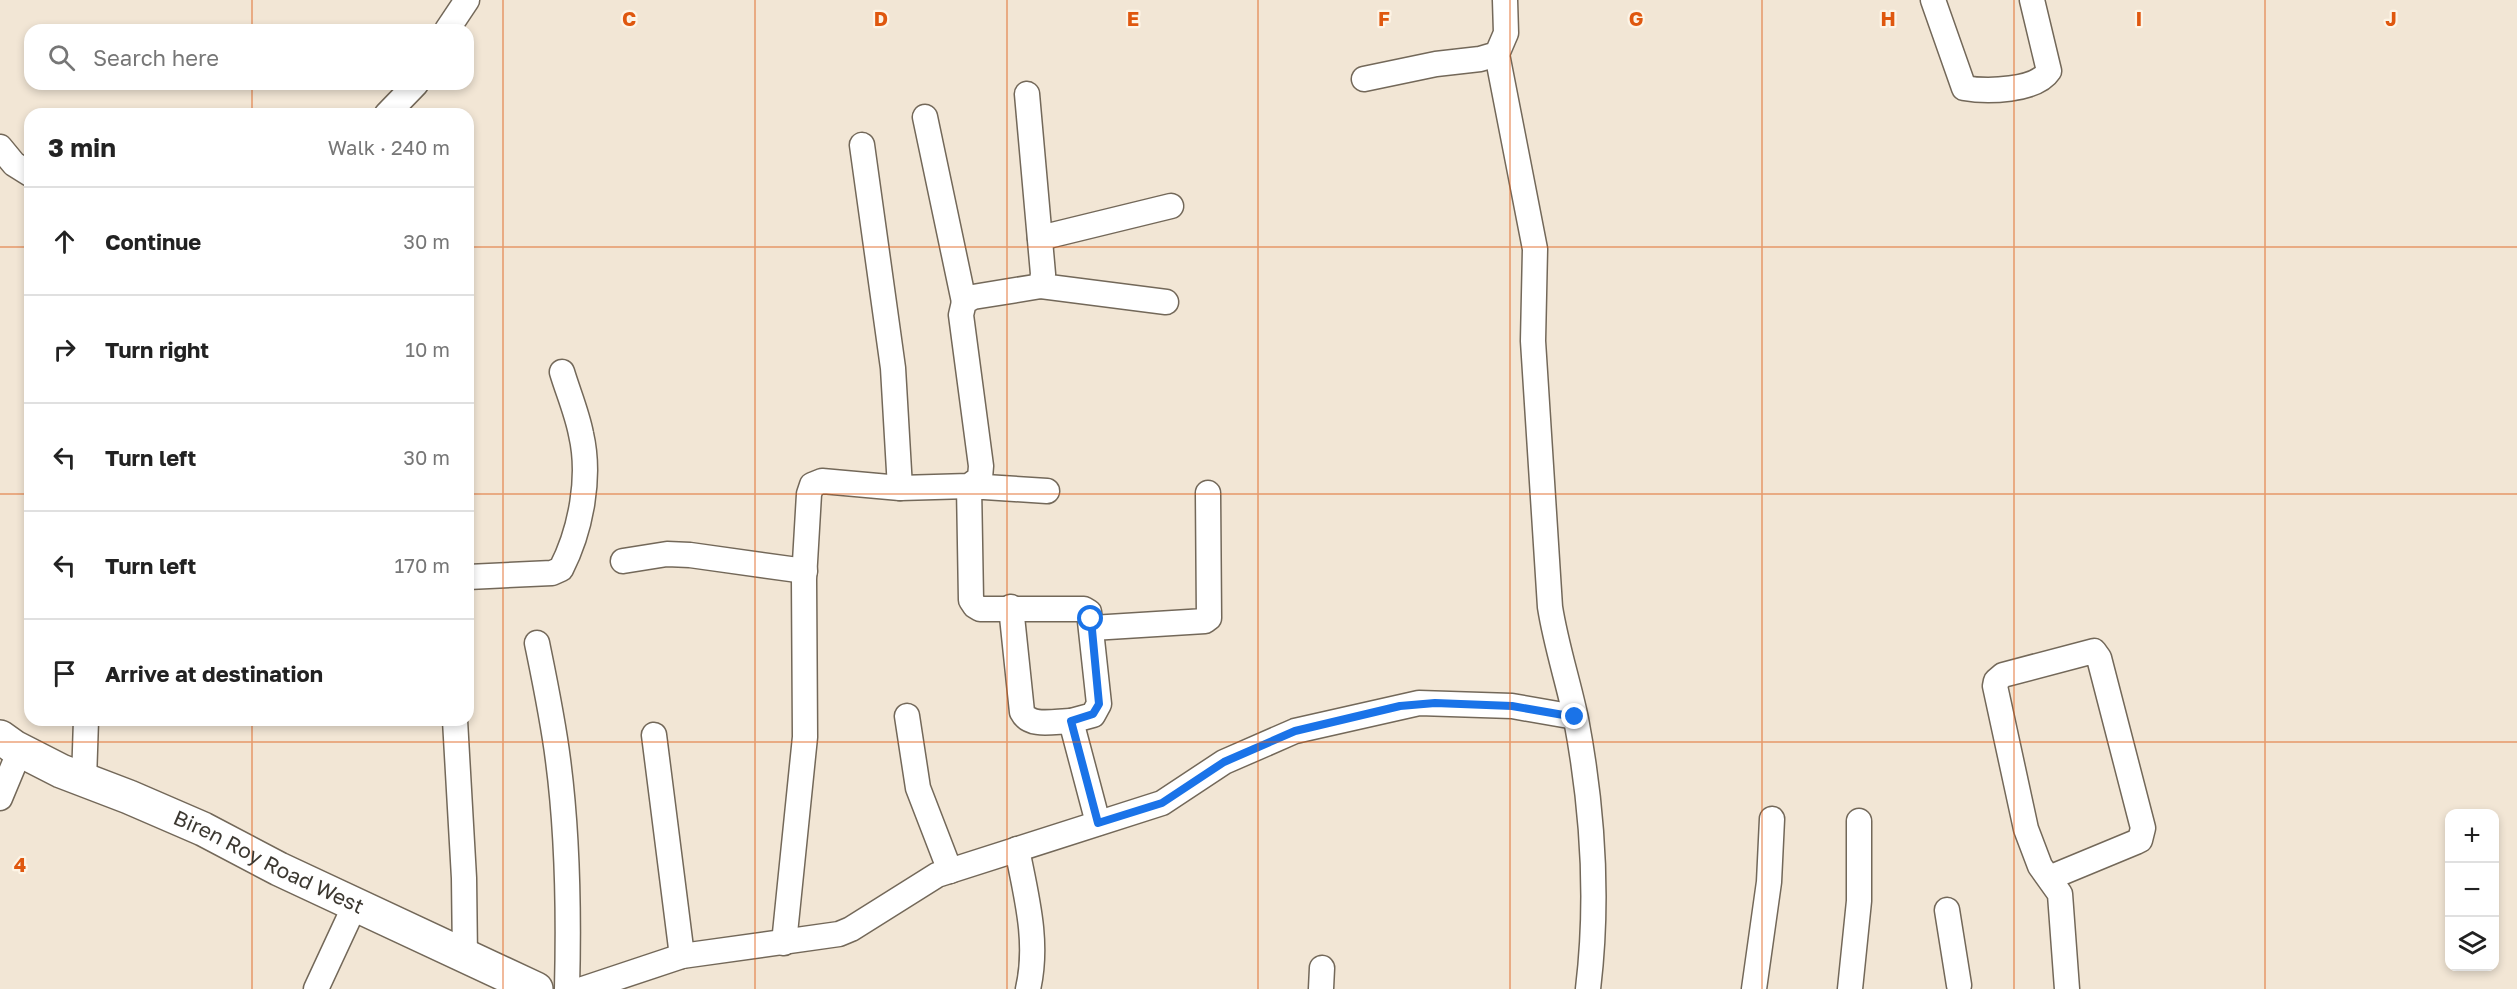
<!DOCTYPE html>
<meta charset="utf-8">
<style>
:root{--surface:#fff;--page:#f2f2f2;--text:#222;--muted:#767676;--line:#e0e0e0}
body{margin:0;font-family:"Golos Text",sans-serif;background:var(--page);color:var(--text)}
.controls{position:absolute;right:18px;bottom:18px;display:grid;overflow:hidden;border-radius:12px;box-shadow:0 3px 9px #0003}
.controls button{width:54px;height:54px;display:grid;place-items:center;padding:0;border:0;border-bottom:2px solid var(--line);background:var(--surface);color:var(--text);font:30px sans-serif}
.stop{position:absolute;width:18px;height:18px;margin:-14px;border:4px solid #1a73e8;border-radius:50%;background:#fff}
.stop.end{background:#1a73e8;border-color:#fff;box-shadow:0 2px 6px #0008}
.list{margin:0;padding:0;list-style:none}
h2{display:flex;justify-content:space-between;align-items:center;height:78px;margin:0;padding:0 24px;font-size:26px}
h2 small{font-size:20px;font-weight:400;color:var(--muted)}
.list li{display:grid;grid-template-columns:39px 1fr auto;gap:18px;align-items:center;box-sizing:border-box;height:108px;padding:0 24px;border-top:2px solid var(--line)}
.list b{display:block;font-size:22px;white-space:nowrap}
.list em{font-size:20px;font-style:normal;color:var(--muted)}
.icon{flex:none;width:33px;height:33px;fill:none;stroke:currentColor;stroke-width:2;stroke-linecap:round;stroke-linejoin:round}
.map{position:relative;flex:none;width:2517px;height:989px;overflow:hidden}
.search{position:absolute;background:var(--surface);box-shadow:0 3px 9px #0003;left:24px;top:24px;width:450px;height:66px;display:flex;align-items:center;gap:15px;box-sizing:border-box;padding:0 21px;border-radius:18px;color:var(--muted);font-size:22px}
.panel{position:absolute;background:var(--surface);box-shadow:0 3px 9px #0003;left:24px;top:108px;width:450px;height:618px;border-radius:18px}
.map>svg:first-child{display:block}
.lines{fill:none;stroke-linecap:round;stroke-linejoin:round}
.street-casing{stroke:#736859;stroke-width:27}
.secondary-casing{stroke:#736859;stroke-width:36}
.street{stroke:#fff;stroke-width:24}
.secondary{stroke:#fff;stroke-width:33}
.route{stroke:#1a73e8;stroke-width:8}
.grid{fill:none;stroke:#df570e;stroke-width:1.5;stroke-opacity:0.55}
.labels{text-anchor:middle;stroke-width:4.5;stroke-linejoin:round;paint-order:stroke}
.street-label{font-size:21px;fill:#3c3831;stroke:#fdf4e6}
.grid-label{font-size:20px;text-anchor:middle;font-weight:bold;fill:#df570e;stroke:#fdf4e6;stroke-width:4.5;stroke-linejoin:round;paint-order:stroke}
</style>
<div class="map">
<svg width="2517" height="989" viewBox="0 0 2517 989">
<rect width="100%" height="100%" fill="#f2e6d5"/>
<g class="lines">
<defs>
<g id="street">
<path d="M1933,0L1964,88C1987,92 2036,91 2049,71L2032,0"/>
<polyline points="447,30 467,0"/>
<path d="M1497,54L1535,249L1533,341L1550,607C1556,645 1568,681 1576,719C1593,809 1599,898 1588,989"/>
<polyline points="1364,79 1436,64 1480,59 1497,54 1506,33 1505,0"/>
<polyline points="387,114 416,84"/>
<polyline points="925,117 964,302"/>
<polyline points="862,145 893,368 900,488"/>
<polyline points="0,147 14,164 30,174"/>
<polyline points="1040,238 1171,206"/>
<polyline points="1041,286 1166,302"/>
<polyline points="1047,491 969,486 971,600 975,606 980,609 1084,609 1089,612 1099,704 1093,715 1071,721"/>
<polyline points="623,561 667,554 690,555 805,571"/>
<path d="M468,577L552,573L561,569C581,530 591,477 581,434C577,413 568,392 562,372"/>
<path d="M1011,607L1022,712C1030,728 1055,721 1071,721L1098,823"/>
<polyline points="1092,628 1205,621 1209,618 1208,493"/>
<path d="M537,643C545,682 553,720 558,760C568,836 569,913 567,989"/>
<polyline points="907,716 918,788 950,871"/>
<polyline points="455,720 464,878 465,958"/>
<polyline points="654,735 682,956"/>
<polyline points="84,780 86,720"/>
<polyline points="0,798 20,750"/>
<path d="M1017,849C1026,895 1039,942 1028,989"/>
<polyline points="2049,878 2136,842 2140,840 2143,828 2099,658 2094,651 2003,675 1996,681 1995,686 2026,829 2040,866 2060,894 2067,989"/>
<polyline points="1947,910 1959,985"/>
<polyline points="784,943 805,737 804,579 809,494 812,485 822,481 900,488 969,486 980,478 981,466 961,315 964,302 973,297 1041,286 1043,274 1027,94"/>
<polyline points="316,989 355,905"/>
<polyline points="583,989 682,956 839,934 851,929 937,875 1162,803 1224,762 1295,731 1419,703 1512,706 1575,717"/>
<polyline points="1321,989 1322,968"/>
<polyline points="1754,989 1769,882 1772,819"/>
<polyline points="1850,989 1859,901 1859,821"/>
</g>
<g id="secondary">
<path id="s1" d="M0,737L14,747L61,771L129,797L203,829L279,869L536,989"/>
</g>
</defs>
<use href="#street" class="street-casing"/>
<use href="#secondary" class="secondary-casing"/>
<use href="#street" class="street"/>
<use href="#secondary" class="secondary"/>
</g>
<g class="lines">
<polyline class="route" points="1091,619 1099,704 1093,714 1071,721 1098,823 1162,803 1224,762 1295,731 1400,706 1435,703 1512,706 1575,717"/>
</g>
<path class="grid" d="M252,0V30M503,0V989M755,0V989M1007,0V989M1258,0V989M1510,0V989M1762,0V989M2014,0V989M2265,0V989M252,84V114M0,247H30M468,247H2517M0,494H30M468,494H2517M252,720V989M0,742H2517"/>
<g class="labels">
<g class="street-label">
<text dy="7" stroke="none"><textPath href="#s1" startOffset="297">Biren Roy Road West</textPath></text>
</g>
</g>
<g class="grid-label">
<text x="629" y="26">C</text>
<text x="881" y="26">D</text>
<text x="1133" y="26">E</text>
<text x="1384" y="26">F</text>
<text x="1636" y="26">G</text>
<text x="1888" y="26">H</text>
<text x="2139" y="26">I</text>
<text x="2391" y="26">J</text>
<text x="20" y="872">4</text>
</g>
</svg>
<div class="controls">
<button>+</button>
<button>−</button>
<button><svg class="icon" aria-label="layers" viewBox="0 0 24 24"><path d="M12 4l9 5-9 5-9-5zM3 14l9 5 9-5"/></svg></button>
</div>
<div class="stop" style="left:1091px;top:619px"></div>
<div class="stop end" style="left:1575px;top:717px"></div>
<div class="search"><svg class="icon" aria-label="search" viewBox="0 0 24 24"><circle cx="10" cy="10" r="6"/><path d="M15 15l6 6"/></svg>Search here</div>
<section class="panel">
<h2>3 min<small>Walk · 240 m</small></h2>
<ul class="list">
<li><svg class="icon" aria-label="ahead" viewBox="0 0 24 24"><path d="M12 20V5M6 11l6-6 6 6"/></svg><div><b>Continue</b></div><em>30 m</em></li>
<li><svg class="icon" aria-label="right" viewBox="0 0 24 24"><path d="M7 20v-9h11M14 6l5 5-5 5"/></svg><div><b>Turn right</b></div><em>10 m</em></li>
<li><svg class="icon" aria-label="left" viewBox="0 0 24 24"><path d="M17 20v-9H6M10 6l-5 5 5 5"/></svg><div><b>Turn left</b></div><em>30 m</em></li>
<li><svg class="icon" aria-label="left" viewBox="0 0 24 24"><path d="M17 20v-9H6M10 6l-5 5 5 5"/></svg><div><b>Turn left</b></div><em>170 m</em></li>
<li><svg class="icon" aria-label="arrive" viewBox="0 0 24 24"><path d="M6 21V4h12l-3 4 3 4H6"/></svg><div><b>Arrive at destination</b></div></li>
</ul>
</section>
</div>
